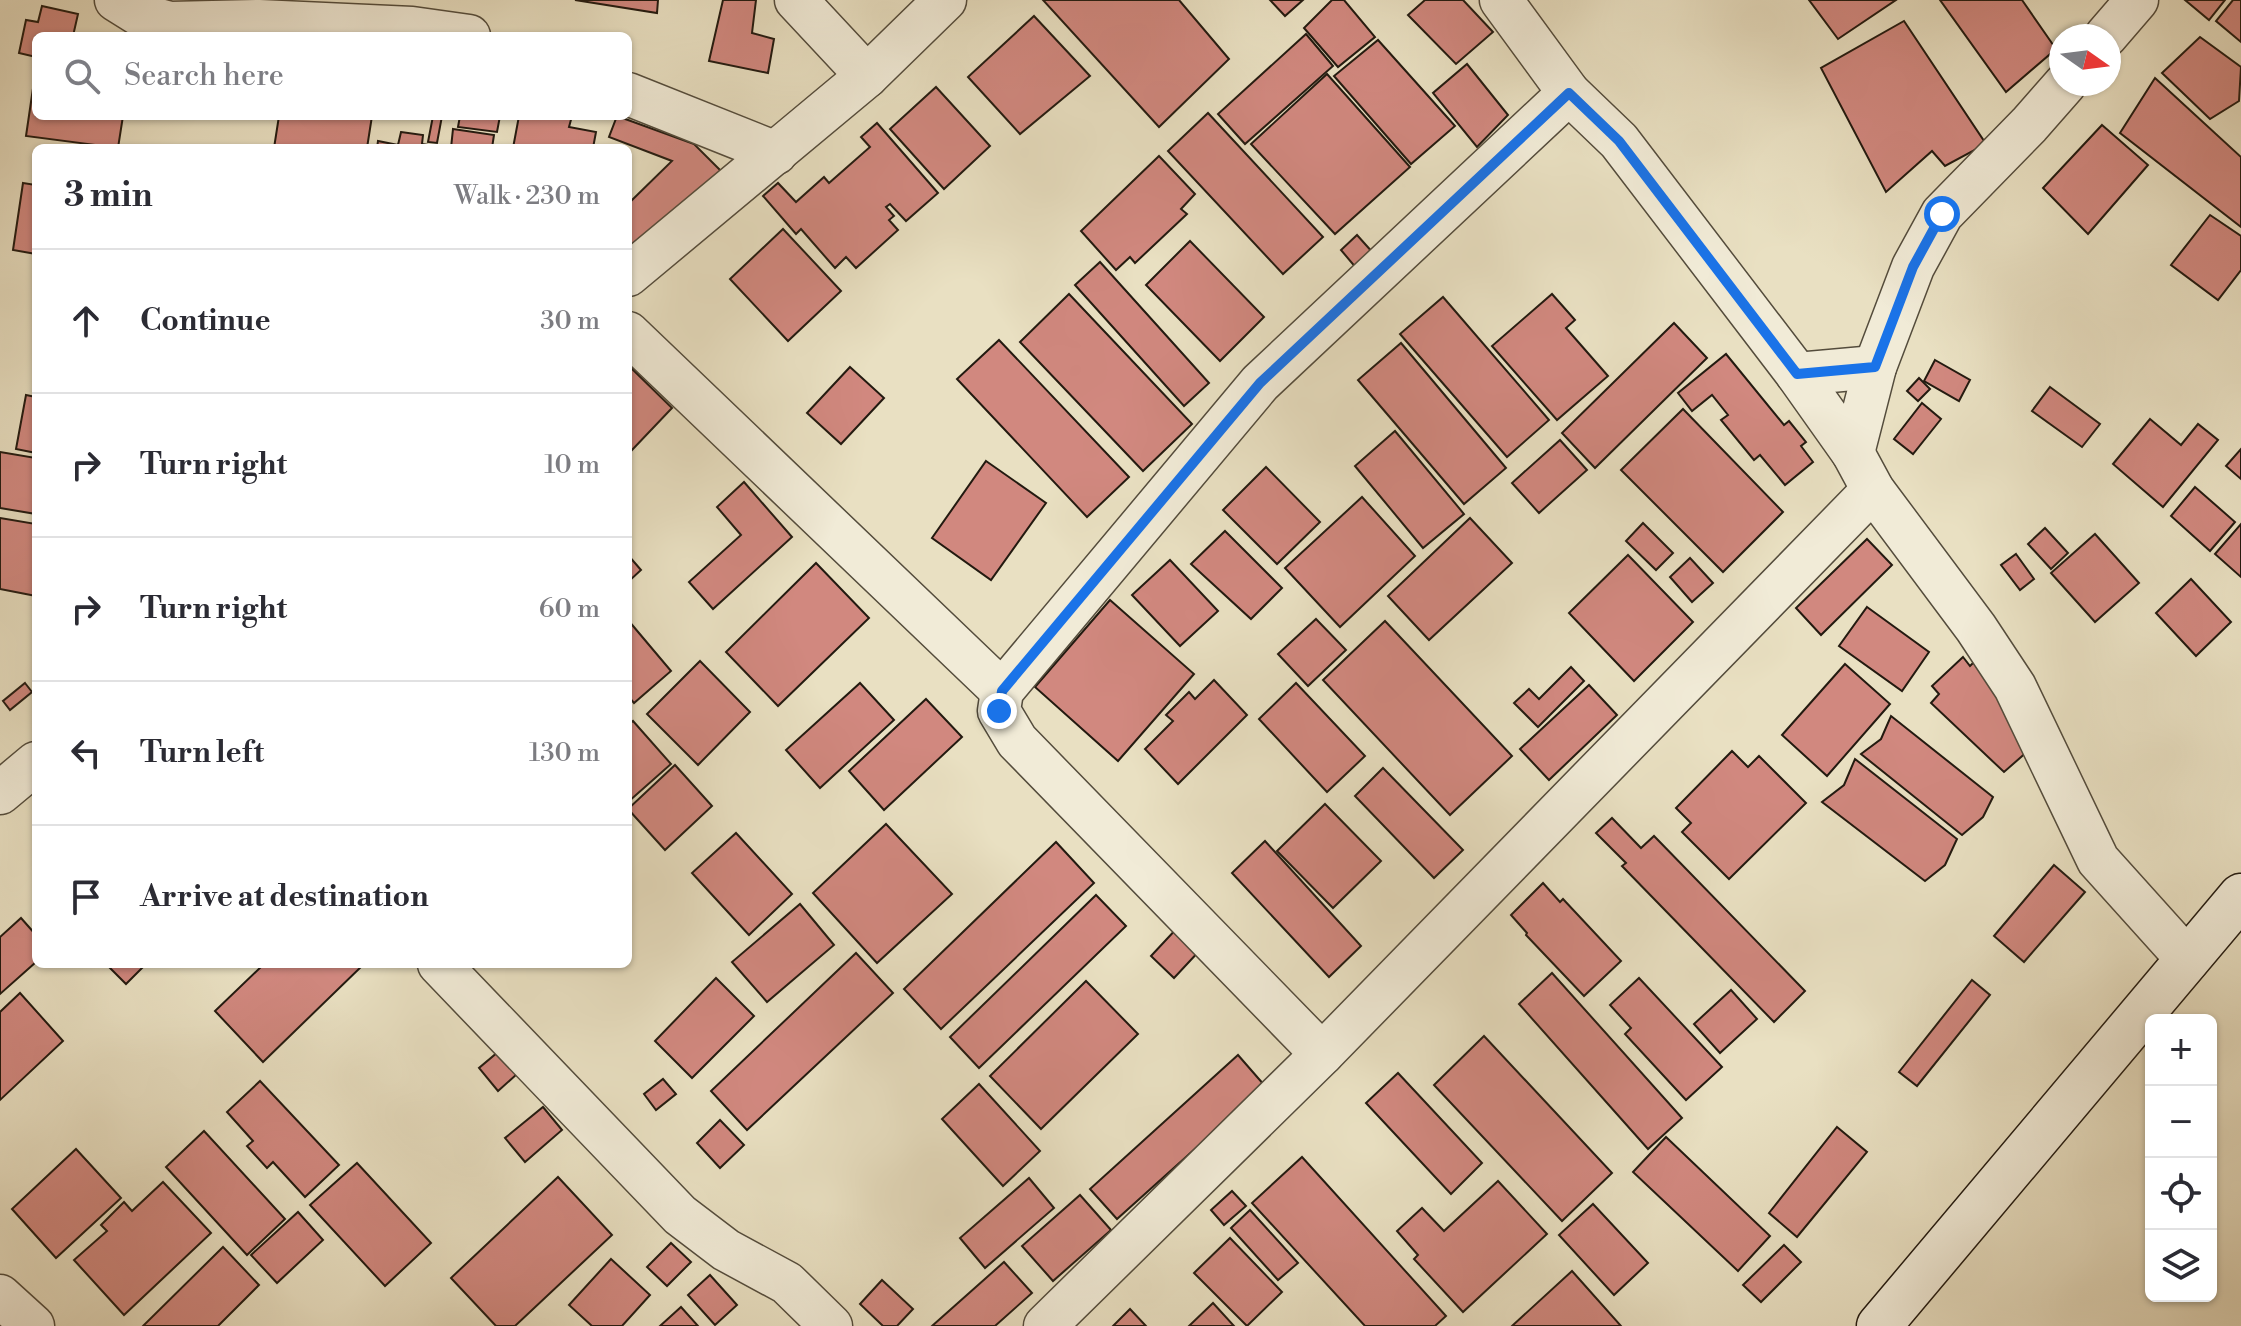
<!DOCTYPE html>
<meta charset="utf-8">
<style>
:root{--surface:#fff;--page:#f2f2f3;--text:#2b2b33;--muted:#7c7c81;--line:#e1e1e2}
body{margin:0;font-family:"Libre Bodoni",serif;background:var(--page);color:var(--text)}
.controls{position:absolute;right:24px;bottom:24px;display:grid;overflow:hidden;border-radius:12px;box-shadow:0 2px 6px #0004}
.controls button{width:72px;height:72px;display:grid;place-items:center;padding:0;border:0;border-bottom:2px solid var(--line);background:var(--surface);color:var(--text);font:40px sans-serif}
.compass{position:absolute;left:2049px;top:24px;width:72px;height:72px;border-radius:50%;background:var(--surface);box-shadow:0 2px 6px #0004;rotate:104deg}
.stop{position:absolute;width:24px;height:24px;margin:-18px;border:6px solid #1a73e8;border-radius:50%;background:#fff}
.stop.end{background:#1a73e8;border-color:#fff;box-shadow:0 2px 8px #0008}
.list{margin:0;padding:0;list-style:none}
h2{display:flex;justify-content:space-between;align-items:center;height:104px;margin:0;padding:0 32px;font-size:34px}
h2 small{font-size:26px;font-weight:400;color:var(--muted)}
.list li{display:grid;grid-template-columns:52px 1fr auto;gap:24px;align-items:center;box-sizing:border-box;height:144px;padding:0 32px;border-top:2px solid var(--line)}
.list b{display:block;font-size:30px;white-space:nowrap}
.list em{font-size:26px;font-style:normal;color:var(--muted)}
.icon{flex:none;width:44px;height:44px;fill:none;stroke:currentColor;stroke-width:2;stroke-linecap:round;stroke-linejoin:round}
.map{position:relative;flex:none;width:2241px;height:1326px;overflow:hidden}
.search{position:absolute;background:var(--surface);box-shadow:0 2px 6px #0004;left:32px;top:32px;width:600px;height:88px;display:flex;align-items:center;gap:20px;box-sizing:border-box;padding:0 28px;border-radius:12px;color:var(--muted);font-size:30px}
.panel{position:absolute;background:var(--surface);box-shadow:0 2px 6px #0004;left:32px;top:144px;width:600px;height:824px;border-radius:12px}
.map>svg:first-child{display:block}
.building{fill:#d1887f;stroke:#231a10;stroke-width:2}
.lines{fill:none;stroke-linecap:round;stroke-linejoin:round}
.street-casing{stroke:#544c3c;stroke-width:45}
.secondary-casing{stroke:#231a10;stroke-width:47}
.street{stroke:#f1ebd7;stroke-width:42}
.secondary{stroke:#f1ebd7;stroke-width:44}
.route{stroke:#1a73e8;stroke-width:10}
</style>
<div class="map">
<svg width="2241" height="1326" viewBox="0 0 2241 1326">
<rect width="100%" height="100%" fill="#e9e0c2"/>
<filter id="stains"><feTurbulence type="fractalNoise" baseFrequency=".0025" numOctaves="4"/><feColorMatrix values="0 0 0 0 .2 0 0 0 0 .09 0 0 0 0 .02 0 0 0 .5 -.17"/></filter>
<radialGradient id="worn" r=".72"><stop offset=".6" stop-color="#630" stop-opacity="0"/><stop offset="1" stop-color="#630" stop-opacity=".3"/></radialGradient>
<g class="building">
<polygon points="575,0 658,0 657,13"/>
<polygon points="723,0 756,0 752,33 774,39 768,73 709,61"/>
<polygon points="1043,0 1179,0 1229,59 1159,127"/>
<polygon points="1270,0 1303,0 1285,16"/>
<polygon points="1332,0 1344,0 1375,37 1338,67 1304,28"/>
<polygon points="1425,0 1463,0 1493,32 1456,64 1408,15"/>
<polygon points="1809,0 1896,0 1838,39"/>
<polygon points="1940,0 2022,0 2056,49 2006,92"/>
<polygon points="2185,0 2225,0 2209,20"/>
<polygon points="2233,0 2241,0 2241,42 2216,21"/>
<polygon points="42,6 78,14 73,36 36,36 36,57 19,53 26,20 38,22"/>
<polygon points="1034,16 1090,76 1020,134 968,77"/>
<polygon points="1904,21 1986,144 1945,166 1932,151 1886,192 1821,68"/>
<polygon points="1306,34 1333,66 1245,144 1218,114"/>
<polygon points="2200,37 2241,67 2239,101 2210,119 2162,73"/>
<polygon points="1378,40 1455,126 1411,164 1334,76"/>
<polygon points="1467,64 1508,115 1477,147 1433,93"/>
<polygon points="36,68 36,116 123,116 118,148 26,136"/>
<polygon points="1327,74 1410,167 1335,234 1251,144"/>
<polygon points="2155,78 2241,157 2241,227 2120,133"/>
<polygon points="936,87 990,146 944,189 890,129"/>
<polygon points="1208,113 1323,237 1283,274 1168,151"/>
<polygon points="279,116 372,116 367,148 274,148"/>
<polygon points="433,116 442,116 437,143 428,142"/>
<polygon points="460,116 500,116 497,132 458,127"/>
<polygon points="519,116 572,116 569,127 596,132 593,148 513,148"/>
<polygon points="617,116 694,144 724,174 628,253 628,204 672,161 609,137"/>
<polygon points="877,123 938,193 906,221 890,204 886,207 894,216 889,220 898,230 856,268 846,257 835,268 801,229 796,234 763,196 778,183 796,202 824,177 829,183 870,147 861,137"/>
<polygon points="2102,125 2148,165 2088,234 2043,188"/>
<polygon points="453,129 494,135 492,148 451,148"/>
<polygon points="401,132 423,135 422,144 429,145 429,148 377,148 378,141 398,145"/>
<polygon points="1159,156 1195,194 1181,209 1187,214 1135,263 1130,257 1116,270 1081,231"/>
<polygon points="23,183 36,185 36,254 13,250"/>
<polygon points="2210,215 2241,236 2241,270 2218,300 2171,265"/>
<polygon points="783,229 841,291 788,341 730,279"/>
<polygon points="1357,235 1374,254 1357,269 1341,250"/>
<polygon points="1190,241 1264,317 1220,361 1146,285"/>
<polygon points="1100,262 1209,383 1184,406 1075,285"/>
<polygon points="1069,294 1192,424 1143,471 1020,342"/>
<polygon points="1552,294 1575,320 1566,328 1608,376 1557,420 1492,346"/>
<polygon points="1443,297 1549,420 1507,457 1400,334"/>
<polygon points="1674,323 1707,358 1595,468 1562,433"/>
<polygon points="999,340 1129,477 1087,517 957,379"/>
<polygon points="1401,343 1506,468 1464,504 1358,380"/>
<polygon points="1726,354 1784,425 1789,421 1806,442 1801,446 1813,462 1785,485 1760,455 1754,460 1721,420 1728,415 1712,395 1692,411 1678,393"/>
<polygon points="1935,360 1970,380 1959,401 1924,381"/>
<polygon points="628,365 672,408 632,450 628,446"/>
<polygon points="850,367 884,398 841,444 807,413"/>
<polygon points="1919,378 1930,389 1918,401 1907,391"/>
<polygon points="2050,387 2100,424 2082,447 2032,411"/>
<polygon points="26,395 36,397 36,453 16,449"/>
<polygon points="1922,403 1941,419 1913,454 1894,439"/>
<polygon points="1683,409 1783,512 1723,572 1621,470"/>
<polygon points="2150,419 2181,445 2198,424 2218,440 2163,507 2113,464"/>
<polygon points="1395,431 1464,514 1423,548 1355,466"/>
<polygon points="1560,440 1587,470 1539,513 1512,483"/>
<polygon points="2241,449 2241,479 2226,466"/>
<polygon points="0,452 36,458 36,514 0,508"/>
<polygon points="986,461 1046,503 991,580 932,538"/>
<polygon points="1266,467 1320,522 1277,564 1223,510"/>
<polygon points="744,482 792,537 713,609 689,582 741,535 717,507"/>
<polygon points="2195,487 2235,522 2210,551 2171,516"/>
<polygon points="1362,497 1415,556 1340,627 1285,568"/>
<polygon points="0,518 36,524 36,596 0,589"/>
<polygon points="1470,518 1512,563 1429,640 1388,596"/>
<polygon points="1643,523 1673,553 1656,570 1626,541"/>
<polygon points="2241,524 2241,577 2215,554"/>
<polygon points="2045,528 2068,553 2051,569 2028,544"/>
<polygon points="1225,531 1282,588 1251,619 1191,564"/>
<polygon points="2095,534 2139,583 2095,622 2051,573"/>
<polygon points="1867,539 1892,565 1821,635 1796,608"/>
<polygon points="2016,554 2034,579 2020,590 2001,565"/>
<polygon points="628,555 641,570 628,582"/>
<polygon points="1628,555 1693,622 1634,681 1569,613"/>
<polygon points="1690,558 1713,583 1692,602 1670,577"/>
<polygon points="1170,560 1218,611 1180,646 1132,595"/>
<polygon points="816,563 869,618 778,706 726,652"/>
<polygon points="2191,579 2231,622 2196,656 2156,613"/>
<polygon points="1110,600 1194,674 1118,761 1035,687"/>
<polygon points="1867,607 1929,652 1902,691 1839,646"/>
<polygon points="1316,619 1346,650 1308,686 1278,654"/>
<polygon points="628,620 671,671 634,703 628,696"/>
<polygon points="1385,621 1512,756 1450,815 1323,680"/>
<polygon points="1963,657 1970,666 1974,662 2037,743 2004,772 1931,703 1939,694 1932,686"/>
<polygon points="700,661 750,712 698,765 647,714"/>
<polygon points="1845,664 1890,704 1827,776 1782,735"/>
<polygon points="1571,667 1584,681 1538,727 1514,703 1529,689 1539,699"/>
<polygon points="1214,680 1247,715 1178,784 1145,749 1173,721 1166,715 1189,692 1195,699"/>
<polygon points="25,683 32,692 10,710 3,701"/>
<polygon points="860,683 894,720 820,788 786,750"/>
<polygon points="1296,683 1365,756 1327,792 1259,719"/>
<polygon points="1589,685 1617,715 1549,780 1520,749"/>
<polygon points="926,699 962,737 884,810 849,771"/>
<polygon points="1891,716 1993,797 1983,817 1962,835 1861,754 1881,739"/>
<polygon points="633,721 671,764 628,802 628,725"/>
<polygon points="1732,751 1748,767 1759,756 1806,803 1729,879 1682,832 1691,823 1676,808"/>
<polygon points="1855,759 1957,839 1945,865 1925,881 1822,802 1844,785"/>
<polygon points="675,765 712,806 665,850 628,809"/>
<polygon points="1383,768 1463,850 1434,878 1355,796"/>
<polygon points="1325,804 1381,861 1333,908 1277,851"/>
<polygon points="1612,818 1641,848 1654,836 1805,991 1774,1022 1622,866 1626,863 1596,833"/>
<polygon points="886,824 952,894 877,963 813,893"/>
<polygon points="736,833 792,894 749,935 692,873"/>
<polygon points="1265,841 1361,946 1329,977 1232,873"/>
<polygon points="1056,842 1094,883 941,1029 904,989"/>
<polygon points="2054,865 2085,892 2024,962 1994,936"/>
<polygon points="1543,883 1560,902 1563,899 1621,961 1584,996 1526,935 1527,933 1511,915"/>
<polygon points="1096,895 1126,926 979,1068 950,1037"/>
<polygon points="800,904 834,945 767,1002 732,962"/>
<polygon points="21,918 36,935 36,962 0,994 0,937"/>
<polygon points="1179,926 1202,948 1174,978 1151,956"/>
<polygon points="856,953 893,993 747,1130 711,1091"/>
<polygon points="106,964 146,964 126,984"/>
<polygon points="264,964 364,964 263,1062 215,1011"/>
<polygon points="1552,973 1682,1118 1648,1149 1519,1004"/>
<polygon points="716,978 754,1016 692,1078 655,1041"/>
<polygon points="1639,978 1722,1067 1686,1100 1625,1034 1631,1028 1610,1005"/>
<polygon points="1972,980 1990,995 1917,1086 1899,1072"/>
<polygon points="1086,981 1138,1034 1041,1129 990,1076"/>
<polygon points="1731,990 1757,1019 1720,1053 1694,1024"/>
<polygon points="20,993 63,1041 0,1100 0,1012"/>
<polygon points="1484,1036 1612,1173 1562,1221 1434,1085"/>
<polygon points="498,1052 517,1074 498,1091 479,1068"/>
<polygon points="1238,1055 1265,1086 1117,1219 1090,1189"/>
<polygon points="1398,1073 1482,1163 1451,1194 1366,1103"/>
<polygon points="663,1079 676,1094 656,1110 644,1094"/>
<polygon points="260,1081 339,1165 305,1197 273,1162 267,1168 247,1146 253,1141 227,1112"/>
<polygon points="979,1084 1040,1151 1003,1186 942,1119"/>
<polygon points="543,1107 562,1130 525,1162 505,1138"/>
<polygon points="720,1120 744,1145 720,1168 697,1143"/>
<polygon points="1837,1127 1867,1152 1797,1237 1769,1213"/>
<polygon points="204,1131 285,1219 247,1255 166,1167"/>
<polygon points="1666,1137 1770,1236 1738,1271 1633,1172"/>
<polygon points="76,1149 121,1198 56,1258 12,1209"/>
<polygon points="1302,1157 1446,1316 1435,1326 1365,1326 1252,1203"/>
<polygon points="357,1163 431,1243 385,1286 310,1205"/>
<polygon points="558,1177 612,1235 515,1326 496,1326 451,1278"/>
<polygon points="1029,1178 1054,1208 985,1268 960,1238"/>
<polygon points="1498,1181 1547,1234 1463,1312 1414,1259 1418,1255 1397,1231 1422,1208 1444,1231"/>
<polygon points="163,1182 211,1233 124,1315 74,1260 107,1231 101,1225 124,1202 132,1211"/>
<polygon points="1232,1191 1246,1206 1224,1225 1211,1210"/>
<polygon points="1080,1195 1111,1230 1053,1281 1022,1246"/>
<polygon points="1593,1204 1648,1263 1614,1295 1559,1235"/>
<polygon points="1250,1210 1298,1263 1278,1280 1231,1228"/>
<polygon points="298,1212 323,1240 277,1283 251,1255"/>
<polygon points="1230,1238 1282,1292 1247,1326 1194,1273"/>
<polygon points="671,1243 691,1262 667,1286 647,1267"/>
<polygon points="1784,1245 1801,1262 1761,1302 1743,1285"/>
<polygon points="223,1247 259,1285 218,1326 143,1326"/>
<polygon points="611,1259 650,1295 622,1326 592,1326 569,1305"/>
<polygon points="1004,1262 1032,1293 995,1326 932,1326"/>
<polygon points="1572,1271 1621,1326 1512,1326"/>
<polygon points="710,1275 737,1305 715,1325 688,1295"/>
<polygon points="882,1280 913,1309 897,1326 883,1326 860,1304"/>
<polygon points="1213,1303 1234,1326 1189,1326"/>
<polygon points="681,1307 698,1326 660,1326"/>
<polygon points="1130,1309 1146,1326 1113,1326"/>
</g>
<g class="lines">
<defs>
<g id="street">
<polyline points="116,0 140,15 170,23 259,21 412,28 469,36"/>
<polyline points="796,0 867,76"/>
<polyline points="1501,0 1569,93 1619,141 1797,374 1853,453 1873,490 1976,628 2015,687 2098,860 2188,960"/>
<polyline points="2106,36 2137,0"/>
<polyline points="628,94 776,153"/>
<polyline points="628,275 867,76 945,0"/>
<polyline points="628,333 1002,691"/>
<polyline points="1797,374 1875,367"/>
<polyline points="1853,453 1875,367 1913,267 1942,214 2029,125 2065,84"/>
<polyline points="0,793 36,763"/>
<polyline points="439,964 680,1215 726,1250 787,1283 831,1326"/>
<polyline points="1322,1054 1017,741 999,711 1002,691 1260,383 1569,93"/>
<polyline points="0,1296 33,1326"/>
<polyline points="1045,1326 1322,1054 1873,490"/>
</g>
<polyline id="secondary" points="1879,1326 2241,896"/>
</defs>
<use href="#street" class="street-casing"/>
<use href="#secondary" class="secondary-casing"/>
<use href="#street" class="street"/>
<use href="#secondary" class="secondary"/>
</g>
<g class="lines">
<polyline class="route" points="999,711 1002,691 1260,383 1569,93 1619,141 1797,374 1875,367 1913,267 1942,214"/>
</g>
<rect width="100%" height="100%" filter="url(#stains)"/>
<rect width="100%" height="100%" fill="url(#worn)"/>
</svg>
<div class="controls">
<button>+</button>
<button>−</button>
<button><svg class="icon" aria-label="locate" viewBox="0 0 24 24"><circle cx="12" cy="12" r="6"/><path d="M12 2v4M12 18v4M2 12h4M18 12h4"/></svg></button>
<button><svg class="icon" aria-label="layers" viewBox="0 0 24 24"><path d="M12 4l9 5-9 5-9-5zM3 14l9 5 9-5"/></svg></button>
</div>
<svg class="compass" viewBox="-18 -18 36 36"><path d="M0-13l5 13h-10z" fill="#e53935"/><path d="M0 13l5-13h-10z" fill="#7c7c81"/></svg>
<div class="stop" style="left:1942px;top:214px"></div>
<div class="stop end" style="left:999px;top:711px"></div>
<div class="search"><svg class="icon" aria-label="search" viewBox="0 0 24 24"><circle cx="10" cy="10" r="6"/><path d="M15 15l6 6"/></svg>Search here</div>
<section class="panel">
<h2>3 min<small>Walk · 230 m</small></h2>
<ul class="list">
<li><svg class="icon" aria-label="ahead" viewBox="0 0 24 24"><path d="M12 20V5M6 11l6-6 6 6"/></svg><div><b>Continue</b></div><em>30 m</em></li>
<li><svg class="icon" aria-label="right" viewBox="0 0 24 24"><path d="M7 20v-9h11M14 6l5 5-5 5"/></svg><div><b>Turn right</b></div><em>10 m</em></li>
<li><svg class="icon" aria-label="right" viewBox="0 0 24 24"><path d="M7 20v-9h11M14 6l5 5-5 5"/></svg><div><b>Turn right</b></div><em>60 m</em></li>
<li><svg class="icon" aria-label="left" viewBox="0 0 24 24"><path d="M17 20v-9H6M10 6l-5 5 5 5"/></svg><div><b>Turn left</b></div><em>130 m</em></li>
<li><svg class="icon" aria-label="arrive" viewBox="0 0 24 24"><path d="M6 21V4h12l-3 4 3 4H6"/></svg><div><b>Arrive at destination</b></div></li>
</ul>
</section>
</div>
